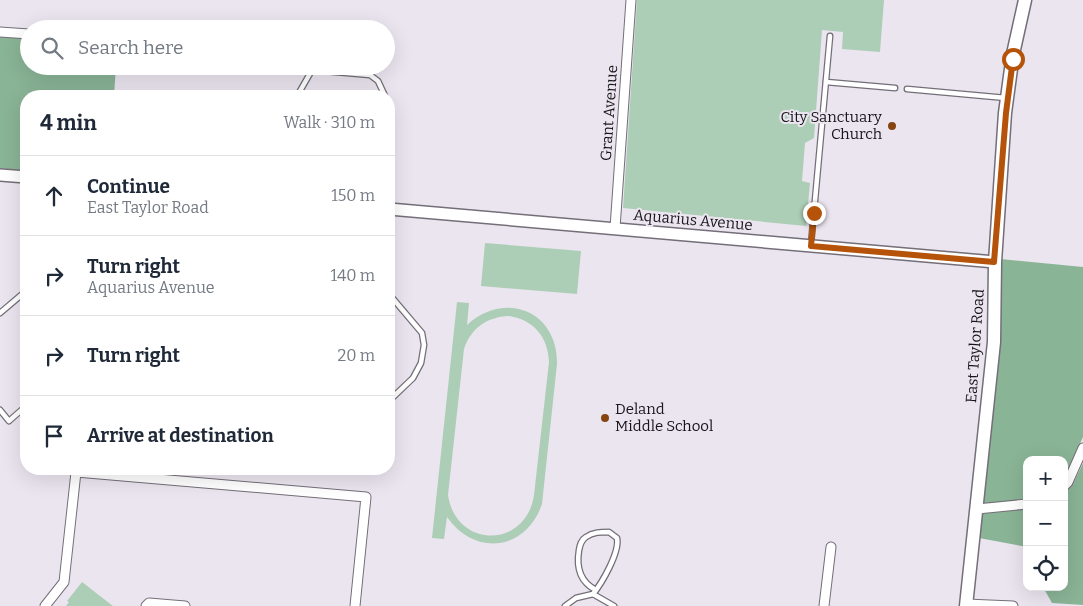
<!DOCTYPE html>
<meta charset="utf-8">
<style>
:root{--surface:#fff;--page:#f2f2f3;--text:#1f2937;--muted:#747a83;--line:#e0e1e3}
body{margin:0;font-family:Bitter,serif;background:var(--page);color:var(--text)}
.controls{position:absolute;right:15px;bottom:15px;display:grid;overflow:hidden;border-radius:10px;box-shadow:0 5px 20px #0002}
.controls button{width:45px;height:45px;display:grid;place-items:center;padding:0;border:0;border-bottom:1px solid var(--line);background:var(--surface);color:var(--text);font:25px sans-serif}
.stop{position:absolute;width:15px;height:15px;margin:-11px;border:4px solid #b45309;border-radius:50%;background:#fff}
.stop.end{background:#b45309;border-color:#fff;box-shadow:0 1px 5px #0008}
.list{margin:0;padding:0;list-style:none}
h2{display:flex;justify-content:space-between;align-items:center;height:65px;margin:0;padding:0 20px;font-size:21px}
h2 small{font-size:16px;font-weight:400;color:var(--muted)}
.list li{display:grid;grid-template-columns:32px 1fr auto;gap:15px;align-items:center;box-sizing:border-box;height:80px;padding:0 20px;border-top:1px solid var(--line)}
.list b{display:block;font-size:19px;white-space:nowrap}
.list p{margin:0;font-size:16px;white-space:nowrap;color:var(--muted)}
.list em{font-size:16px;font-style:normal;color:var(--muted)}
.icon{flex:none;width:28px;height:28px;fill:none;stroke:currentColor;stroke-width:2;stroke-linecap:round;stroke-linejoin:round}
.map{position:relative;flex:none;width:1083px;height:606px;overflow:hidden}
.search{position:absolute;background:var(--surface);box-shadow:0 5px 20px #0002;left:20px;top:20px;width:375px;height:55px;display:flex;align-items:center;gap:12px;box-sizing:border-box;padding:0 18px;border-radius:28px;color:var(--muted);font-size:19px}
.panel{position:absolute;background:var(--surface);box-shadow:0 5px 20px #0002;left:20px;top:90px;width:375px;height:385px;border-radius:20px}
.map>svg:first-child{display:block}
.green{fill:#adceb6;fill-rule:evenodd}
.forest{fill:#8ab496}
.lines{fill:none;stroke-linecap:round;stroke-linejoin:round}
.service-casing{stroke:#746e78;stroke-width:7}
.minor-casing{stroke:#746e78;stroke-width:11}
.tertiary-casing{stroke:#746e78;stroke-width:14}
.secondary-casing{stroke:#746e78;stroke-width:15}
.service{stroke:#fff;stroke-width:4.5}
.minor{stroke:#fff;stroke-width:9}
.tertiary{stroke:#fff;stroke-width:11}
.secondary{stroke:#fff;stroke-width:12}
.route{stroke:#b45309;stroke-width:6}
.poi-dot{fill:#864510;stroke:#ebe5f0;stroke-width:2}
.labels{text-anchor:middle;stroke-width:4;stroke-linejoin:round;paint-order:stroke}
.street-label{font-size:15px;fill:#171519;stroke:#ebe5f0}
.poi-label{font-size:15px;fill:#171519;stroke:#ebe5f0;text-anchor:end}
</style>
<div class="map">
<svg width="1083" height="606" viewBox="0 0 1083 606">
<rect width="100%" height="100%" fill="#ebe5f0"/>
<g class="green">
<polygon points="637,0 884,0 880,52 842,49 843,32 822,30 814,138 805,143 802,181 810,183 806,226 623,208"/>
<polygon points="485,243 581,251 577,294 481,286"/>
<path d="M457,302L469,303L467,325C505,290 558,311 557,364L542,504C526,551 475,557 447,517L444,539L432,538ZM509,316C534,320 548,337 549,362L534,495C526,549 456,549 448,495L464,349C471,328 487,317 509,316Z"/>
<polygon points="82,582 113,606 66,606 69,602 67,601"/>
</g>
<g class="forest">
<polygon points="0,37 29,38 29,66 116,66 114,96 26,96 26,171 0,168"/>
<polygon points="1000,259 1083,267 1083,437 1064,479 1064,460 1027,460 1027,499 983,504 1000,342"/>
<polygon points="1083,463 1083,605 1052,603 1043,587 1064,587 1064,493 1073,484"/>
<polygon points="1027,509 1027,547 979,538 982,513"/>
</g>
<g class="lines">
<defs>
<g id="service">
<polyline points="826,82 895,88"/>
<polyline points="907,89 1006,98"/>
<polyline points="300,96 300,91 312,70 370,75 378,81 385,96"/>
<polyline points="389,117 391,127 389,148"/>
<polyline points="811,244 830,36"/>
<polyline points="389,294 422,333 424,345 421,363 413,378 391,399"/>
<polyline points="0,313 26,291"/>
<polyline points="0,410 9,421 26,406"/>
<path d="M593,594C602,583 620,552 617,538L609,532C601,532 593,532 586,537C581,540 580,545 579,550C576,568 580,582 596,590"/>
<polyline points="565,606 576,598 593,594 614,606"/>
</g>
<g id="minor">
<polyline points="0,32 29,34"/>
<polyline points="615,228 631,0"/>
<polyline points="1064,486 1068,482 1083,448"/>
<polyline points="977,509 1027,504"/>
<polyline points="966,604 1013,606"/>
<polyline points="45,606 64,582 76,472 366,497 355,606"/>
<polyline points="146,606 149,603 185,606"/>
<polyline points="824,606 831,547"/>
</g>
<g id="tertiary">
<polyline points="0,175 26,177"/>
<polyline points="389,209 995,262"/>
</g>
<polyline id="secondary" points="966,606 994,342 995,262 1005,113 1013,54 1025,0"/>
</defs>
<use href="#service" class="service-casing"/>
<use href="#minor" class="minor-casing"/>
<use href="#tertiary" class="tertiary-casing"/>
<use href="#secondary" class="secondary-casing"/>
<use href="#service" class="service"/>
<use href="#minor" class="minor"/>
<use href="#tertiary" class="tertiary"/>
<use href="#secondary" class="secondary"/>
</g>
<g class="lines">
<polyline class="route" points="814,213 811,246 994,262 1006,113 1013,59"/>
</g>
<g class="poi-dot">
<circle cx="892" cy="126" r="5"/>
<circle cx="605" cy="418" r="5"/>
</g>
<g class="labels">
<g class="street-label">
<text transform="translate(609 113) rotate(-86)" y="5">Grant Avenue</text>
<text transform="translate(693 220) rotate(5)" y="5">Aquarius Avenue</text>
<text transform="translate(975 346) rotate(-86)" y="5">East Taylor Road</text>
</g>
<g class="poi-label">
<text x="882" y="122">City Sanctuary<tspan x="882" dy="17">Church</tspan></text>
<text x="615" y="414" text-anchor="start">Deland<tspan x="615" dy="17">Middle School</tspan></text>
</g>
</g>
</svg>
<div class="controls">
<button>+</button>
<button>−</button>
<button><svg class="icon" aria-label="locate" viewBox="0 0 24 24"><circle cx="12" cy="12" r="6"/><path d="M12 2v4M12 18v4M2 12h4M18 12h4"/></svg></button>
</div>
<div class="stop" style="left:1013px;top:59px"></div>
<div class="stop end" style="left:814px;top:213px"></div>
<div class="search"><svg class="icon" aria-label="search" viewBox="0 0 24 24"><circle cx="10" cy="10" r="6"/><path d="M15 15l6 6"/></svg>Search here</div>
<section class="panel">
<h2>4 min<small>Walk · 310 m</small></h2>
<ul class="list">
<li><svg class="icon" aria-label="ahead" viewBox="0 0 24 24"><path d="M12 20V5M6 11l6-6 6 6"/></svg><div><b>Continue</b><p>East Taylor Road</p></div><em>150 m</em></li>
<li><svg class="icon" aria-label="right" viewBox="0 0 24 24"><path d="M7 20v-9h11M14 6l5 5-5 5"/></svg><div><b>Turn right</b><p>Aquarius Avenue</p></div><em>140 m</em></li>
<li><svg class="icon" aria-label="right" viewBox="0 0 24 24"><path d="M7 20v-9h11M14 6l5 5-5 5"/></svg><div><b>Turn right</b></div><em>20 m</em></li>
<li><svg class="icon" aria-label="arrive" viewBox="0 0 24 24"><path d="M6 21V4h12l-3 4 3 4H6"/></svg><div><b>Arrive at destination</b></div></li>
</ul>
</section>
</div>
